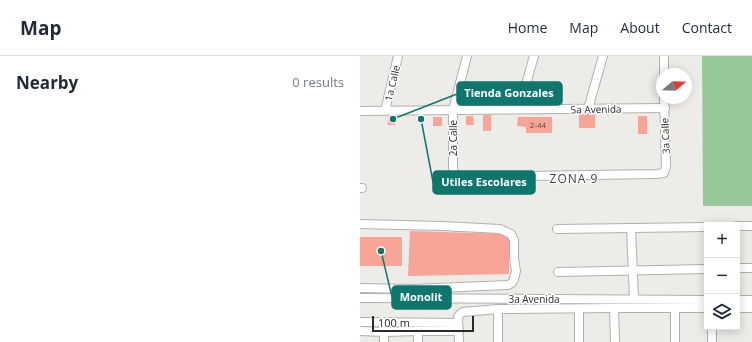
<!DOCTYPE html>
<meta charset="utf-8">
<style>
:root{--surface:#fff;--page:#f6f6f7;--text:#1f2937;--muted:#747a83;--line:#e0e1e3}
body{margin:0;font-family:"Open Sans",sans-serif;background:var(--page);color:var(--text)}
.controls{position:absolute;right:12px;bottom:12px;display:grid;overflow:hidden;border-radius:0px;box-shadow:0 2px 10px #0003}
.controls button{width:36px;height:36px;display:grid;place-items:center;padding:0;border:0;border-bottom:1px solid var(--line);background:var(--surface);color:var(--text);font:20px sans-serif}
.compass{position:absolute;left:296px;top:12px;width:36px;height:36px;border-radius:50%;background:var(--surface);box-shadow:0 2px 10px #0003;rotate:71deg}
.scale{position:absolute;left:12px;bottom:10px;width:102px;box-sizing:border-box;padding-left:4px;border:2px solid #2a2a28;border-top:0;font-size:11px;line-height:14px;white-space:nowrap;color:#2a2a28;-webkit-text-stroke:3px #fff;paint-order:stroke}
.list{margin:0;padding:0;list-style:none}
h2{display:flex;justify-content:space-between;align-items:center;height:52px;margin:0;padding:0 16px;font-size:17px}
h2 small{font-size:13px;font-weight:400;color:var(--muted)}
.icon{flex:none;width:22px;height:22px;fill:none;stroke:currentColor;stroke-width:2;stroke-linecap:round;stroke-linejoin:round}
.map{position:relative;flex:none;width:392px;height:286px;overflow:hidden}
header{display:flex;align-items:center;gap:24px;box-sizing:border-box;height:56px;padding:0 20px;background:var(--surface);border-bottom:1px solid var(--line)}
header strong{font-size:19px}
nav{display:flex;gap:22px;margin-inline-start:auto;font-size:14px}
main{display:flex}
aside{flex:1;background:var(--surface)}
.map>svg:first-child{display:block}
.green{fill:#96c89b}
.building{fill:#f8a497}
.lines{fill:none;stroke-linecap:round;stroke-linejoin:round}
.minor-casing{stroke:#b2b0ad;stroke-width:10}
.minor{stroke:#fff;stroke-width:8}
.labels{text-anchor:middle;stroke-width:3;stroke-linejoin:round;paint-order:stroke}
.number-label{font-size:8px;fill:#5e4844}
.street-label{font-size:10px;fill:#2a2a28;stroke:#fff}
.quarter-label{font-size:12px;letter-spacing:1px;fill:#403f3c;stroke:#fff}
.leader{fill:none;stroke:#0f766e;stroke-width:1.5}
.callout-dot{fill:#0f766e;stroke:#fff;stroke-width:1.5}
.callout{fill:#0f766e;stroke:#0f766e;stroke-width:1.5}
.callout-label{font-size:11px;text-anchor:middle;font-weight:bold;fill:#fff}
</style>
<header>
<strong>Map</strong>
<nav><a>Home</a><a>Map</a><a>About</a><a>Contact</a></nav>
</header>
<main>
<aside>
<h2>Nearby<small>0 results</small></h2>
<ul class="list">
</ul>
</aside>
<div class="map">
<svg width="392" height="286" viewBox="0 0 392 286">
<rect width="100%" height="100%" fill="#eeece9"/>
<polygon class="green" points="342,0 392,0 392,150 343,150"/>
<g class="building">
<rect x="219" y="58" width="16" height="14"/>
<rect x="123" y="59" width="8" height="16"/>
<rect x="59" y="60" width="4" height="6"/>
<polygon points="106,60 113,60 114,69 106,69"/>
<rect x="278" y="60" width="9" height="18"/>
<rect x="28" y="61" width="7" height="8"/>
<rect x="73" y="61" width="9" height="9"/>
<polygon points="158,61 192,61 192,77 166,77 166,71 157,70"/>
<polygon points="50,175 149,178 149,218 48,220"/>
<rect x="0" y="181" width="42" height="29"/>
</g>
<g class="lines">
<defs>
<g id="minor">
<polyline points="107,0 93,54 93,112 95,119 100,121 297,118 304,117 306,110 304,42"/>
<polyline points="304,0 304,18"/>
<polyline points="159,53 174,0"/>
<polyline points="228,53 243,0"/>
<polyline points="0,55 305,52"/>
<polyline points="25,55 38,0"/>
<polyline points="0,132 2,132"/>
<polyline points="0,168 82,170 140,173 151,178 154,184 154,203 156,215 154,223 152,227 148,229 52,233 0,232"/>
<polyline points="377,170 392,170"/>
<polyline points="271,172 274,243"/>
<polyline points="197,173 347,171"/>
<polyline points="377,212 392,212"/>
<polyline points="198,216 347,213"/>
<polyline points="0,242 347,244"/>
<polyline points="377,244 392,244"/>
<polyline points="254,252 255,286"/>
<polyline points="315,252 315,286"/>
<polyline points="377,252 392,252"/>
<polyline points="0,266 98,267"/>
<polyline points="24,271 24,286"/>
<polyline points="352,271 352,286"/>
<polyline points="0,275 25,276 58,275 99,275"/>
<polyline points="58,286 58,275"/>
<polyline points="99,286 98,261 100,258 103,256 138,253 254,252 347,252"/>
<polyline points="138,286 138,253"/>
<polyline points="219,286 219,253"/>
</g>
</defs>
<use href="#minor" class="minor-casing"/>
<use href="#minor" class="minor"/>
</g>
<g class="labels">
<g class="number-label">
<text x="178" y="72">2-44</text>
</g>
<g class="street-label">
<text transform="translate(32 27) rotate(-77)" y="4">1a Calle</text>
<text transform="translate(236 53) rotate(-1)" y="4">5a Avenida</text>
<text transform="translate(305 80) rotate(-92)" y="4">3a Calle</text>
<text transform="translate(93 82) rotate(-90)" y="4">2a Calle</text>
<text x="174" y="247">3a Avenida</text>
</g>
<g class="quarter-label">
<text x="214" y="127">ZONA 9</text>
</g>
</g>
<path class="leader" d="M33 63L97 38M61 63L73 126M21 195L32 241"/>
<g class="callout-dot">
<circle cx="33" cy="63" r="4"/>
<circle cx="61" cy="63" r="4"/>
<circle cx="21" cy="195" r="4"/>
</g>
<g class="callout">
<rect x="97" y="26" width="105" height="23" rx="4"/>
<rect x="73" y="115" width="102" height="23" rx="4"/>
<rect x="32" y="230" width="59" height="23" rx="4"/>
</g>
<g class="callout-label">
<text x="149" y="41">Tienda Gonzales</text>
<text x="124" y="130">Utiles Escolares</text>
<text x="61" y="245">Monolit</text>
</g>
</svg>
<div class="controls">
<button>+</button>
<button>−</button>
<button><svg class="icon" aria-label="layers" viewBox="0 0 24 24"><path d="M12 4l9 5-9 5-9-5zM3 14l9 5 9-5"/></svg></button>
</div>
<svg class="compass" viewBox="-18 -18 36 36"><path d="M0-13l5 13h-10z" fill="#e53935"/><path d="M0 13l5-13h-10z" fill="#747a83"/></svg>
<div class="scale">100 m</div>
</div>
</main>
